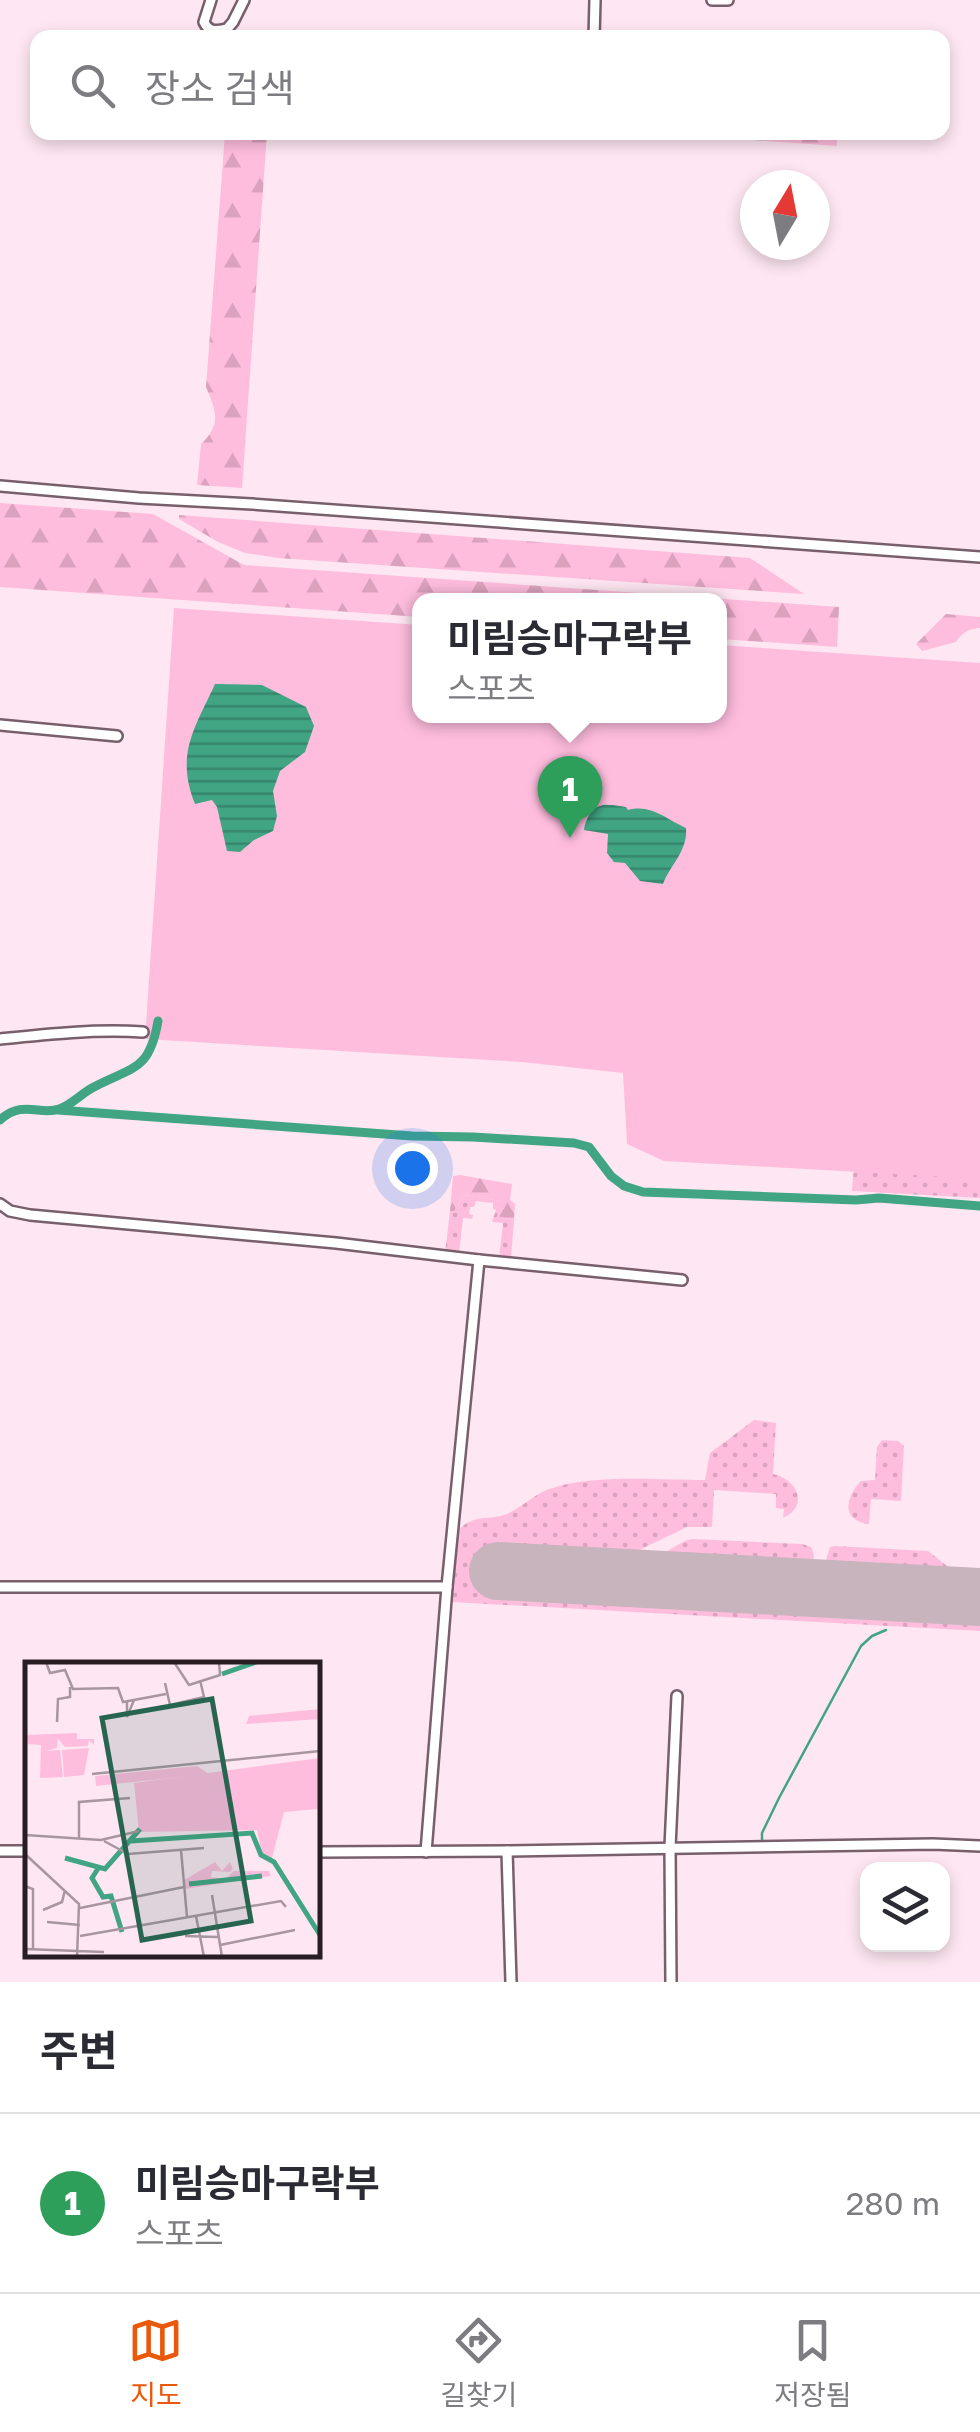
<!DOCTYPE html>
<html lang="ko">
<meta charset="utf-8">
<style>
:root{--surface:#fff;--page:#f7f7f7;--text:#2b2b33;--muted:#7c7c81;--line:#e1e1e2;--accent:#ea580c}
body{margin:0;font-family:"Golos Text","Noto Sans KR",sans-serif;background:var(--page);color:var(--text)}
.controls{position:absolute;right:30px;bottom:30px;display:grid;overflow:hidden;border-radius:20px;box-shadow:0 5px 15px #0003}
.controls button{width:90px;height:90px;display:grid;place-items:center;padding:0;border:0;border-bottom:2px solid var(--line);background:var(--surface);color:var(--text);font:50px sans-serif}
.compass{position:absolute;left:740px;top:170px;width:90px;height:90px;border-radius:50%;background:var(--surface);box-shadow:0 5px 15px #0003;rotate:10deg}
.you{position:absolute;left:412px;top:1168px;width:35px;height:35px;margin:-25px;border:8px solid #fff;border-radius:50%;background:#1a73e8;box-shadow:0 0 0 15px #1a73e833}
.badge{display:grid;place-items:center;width:65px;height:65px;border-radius:50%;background:var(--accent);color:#fff;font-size:32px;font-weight:700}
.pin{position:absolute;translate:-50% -82px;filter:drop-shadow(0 2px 5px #0008)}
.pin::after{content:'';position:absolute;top:52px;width:35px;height:30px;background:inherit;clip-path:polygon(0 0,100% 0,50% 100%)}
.popup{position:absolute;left:412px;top:593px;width:315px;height:130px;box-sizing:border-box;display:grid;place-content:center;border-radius:20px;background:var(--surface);filter:drop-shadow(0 2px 8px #0005);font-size:32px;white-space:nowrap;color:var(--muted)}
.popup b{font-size:38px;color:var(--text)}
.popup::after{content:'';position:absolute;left:50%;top:100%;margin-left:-20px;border:20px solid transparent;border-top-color:var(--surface)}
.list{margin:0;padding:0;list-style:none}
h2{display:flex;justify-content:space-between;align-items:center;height:130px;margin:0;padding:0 40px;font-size:42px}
h2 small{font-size:32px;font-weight:400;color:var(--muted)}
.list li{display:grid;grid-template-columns:65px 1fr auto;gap:30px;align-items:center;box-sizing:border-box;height:180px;padding:0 40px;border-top:2px solid var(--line)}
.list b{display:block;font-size:38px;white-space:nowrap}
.list p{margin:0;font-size:32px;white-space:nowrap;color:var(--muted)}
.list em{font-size:32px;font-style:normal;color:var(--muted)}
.icon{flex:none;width:55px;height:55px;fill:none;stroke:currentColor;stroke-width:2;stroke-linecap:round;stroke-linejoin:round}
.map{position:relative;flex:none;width:980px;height:1982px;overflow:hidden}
.search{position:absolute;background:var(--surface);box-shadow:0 5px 15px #0003;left:30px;right:30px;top:30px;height:110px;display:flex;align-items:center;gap:25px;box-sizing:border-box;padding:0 35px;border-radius:20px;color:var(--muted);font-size:38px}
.sheet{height:310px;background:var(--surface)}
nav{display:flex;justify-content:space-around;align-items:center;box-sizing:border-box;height:140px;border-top:2px solid var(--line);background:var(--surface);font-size:28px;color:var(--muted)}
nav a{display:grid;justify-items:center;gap:5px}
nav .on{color:var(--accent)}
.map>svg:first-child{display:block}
.grass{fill:url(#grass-dots)}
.forest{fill:url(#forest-firs)}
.garden{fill:#ffbdde}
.water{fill:url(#water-rules)}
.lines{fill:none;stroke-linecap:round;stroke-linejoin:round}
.stream{stroke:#41a584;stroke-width:2.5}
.canal{stroke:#41a584;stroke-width:9}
.runway{stroke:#c7b4bd;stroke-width:58}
.street-casing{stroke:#775f6b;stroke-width:14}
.street{stroke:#fff;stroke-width:9}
.inset-river{fill:none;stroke:#41a584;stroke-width:5}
.inset-road{fill:none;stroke:#a8969f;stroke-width:2.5}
.view{fill:#286551;fill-opacity:0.15;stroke:#286551;stroke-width:5}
.inset-edge{fill:none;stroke:#271d22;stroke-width:5}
</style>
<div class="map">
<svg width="980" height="1982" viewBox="0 0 980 1982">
<defs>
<pattern id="grass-dots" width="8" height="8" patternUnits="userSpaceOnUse" patternTransform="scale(2.5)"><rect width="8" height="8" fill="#ffbdde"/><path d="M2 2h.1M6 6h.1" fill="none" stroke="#dba2be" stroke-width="1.8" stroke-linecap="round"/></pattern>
<pattern id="forest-firs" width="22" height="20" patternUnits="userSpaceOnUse" patternTransform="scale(2.5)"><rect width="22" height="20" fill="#ffbdde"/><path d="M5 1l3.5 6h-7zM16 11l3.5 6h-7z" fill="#dba2be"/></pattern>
<pattern id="water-rules" width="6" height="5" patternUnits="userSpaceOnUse" patternTransform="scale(2.5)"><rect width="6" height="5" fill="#41a584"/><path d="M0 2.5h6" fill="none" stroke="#36866c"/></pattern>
</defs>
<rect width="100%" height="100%" fill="#fee7f2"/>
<g class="grass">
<polygon points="980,1094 980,1198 852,1191 855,1150"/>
<polygon points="465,1195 501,1201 500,1217 514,1220 511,1259 499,1258 503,1223 492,1222 496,1210 493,1209 493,1203 476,1201 474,1207 470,1207 469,1214 473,1215 472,1219 463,1218 459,1254 445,1253 450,1211 454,1211"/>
<path d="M754,1420L776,1423L773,1474C797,1479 810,1506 783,1518L784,1509L776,1508V1494L714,1490L712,1527H687L608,1565L496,1556L493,1583L980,1612V1631L452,1602L459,1529C479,1512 490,1522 509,1513C521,1507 531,1498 542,1492C584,1473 659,1480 705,1480L710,1453Z"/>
<path d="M882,1440L898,1441L904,1446L901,1501L871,1499L869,1524C841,1521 845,1497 861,1481L875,1480L877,1447Z"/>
<path d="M693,1539L802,1544L811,1547C815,1554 814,1564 811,1571L805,1574L655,1565L654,1558L687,1540Z"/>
<polygon points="835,1546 928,1551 961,1577 956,1583 832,1575 827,1571 826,1560 830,1547"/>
</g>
<g class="forest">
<polygon points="837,132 837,146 652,133 652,132"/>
<path d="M225,133H267L242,488L197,485L201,444C222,424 216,411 206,387Z"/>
<polygon points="0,503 153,514 244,565 839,607 837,647 720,639 720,600 420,600 420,617 0,587"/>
<polygon points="179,515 750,558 804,594 278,558 245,553 218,542 179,519"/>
<path d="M946,614L980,617V628C969,628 962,633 956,642L922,651L916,644Z"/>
<polygon points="460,1175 512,1184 510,1200 515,1204 514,1220 500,1217 500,1201 465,1195 454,1211 450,1211 453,1176"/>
</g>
<polygon class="garden" points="174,608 420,625 420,716 720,716 720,645 980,663 980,1179 664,1161 627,1144 623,1073 522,1062 145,1039"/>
<g class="water">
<path d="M215,684L262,685L306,707L314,726L305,752L280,771L273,791L277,816L273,831L254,840L240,852L227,851L217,807L212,800L195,804C175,754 195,728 215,684Z"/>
<path d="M613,805L626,807L628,810C652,804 665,819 686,828C688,851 670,865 663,884L640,881L625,863L614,862L607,853L608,834L584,830C585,821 591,808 600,806C604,804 609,805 613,805Z"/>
</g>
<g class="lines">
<polyline class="stream" points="762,1842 762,1833 779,1798 861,1646 872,1636 886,1630"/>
<g class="canal">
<polyline points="58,1110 412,1136 473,1137 574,1143 589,1147 611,1176 624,1186 643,1192 856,1200 879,1198 980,1206"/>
<path d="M0,1120C23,1099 40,1116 59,1109C70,1106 81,1094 92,1088C132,1066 149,1073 158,1021"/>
</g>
<polyline class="runway" points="498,1571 980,1597"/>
<defs>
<g id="street">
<path d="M211,0L204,22C209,33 217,31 227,29L233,22L244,0"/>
<polyline points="712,0 728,0"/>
<polyline points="594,38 595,0"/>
<polyline points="0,486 139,498 252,504 980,557"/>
<polyline points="0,725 117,736"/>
<path d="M0,1039C48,1034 95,1029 143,1032"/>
<polyline points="0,1204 10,1211 30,1215 336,1243 479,1260 682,1280"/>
<polyline points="0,1587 447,1587"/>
<polyline points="0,1851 28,1851"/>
<polyline points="507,1851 511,1982"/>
<polyline points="318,1852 507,1851 933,1844 980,1846"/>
<polyline points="426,1852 447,1587 479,1260"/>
<polyline points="671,1982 670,1847 677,1696"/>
</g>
</defs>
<use href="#street" class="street-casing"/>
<use href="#street" class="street"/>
</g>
<g transform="translate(25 1662)">
<rect width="295" height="295" fill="#fee7f2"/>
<path d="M295,47V57L221,62L224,54ZM190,200L197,209L205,200L208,207L205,210L187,209L186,215L199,217L164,223L237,215L201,216L209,209H244L246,214L160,227L159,218Z" fill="#ffbdde"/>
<path d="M52,71V77H69V83L64,78L63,84L40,85L33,77L32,86L21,89L35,88L38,115L15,116L16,83L3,82L0,73ZM64,86L59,113L39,115L37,88ZM172,104L184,112L71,124L70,114Z" fill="#ffbdde"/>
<path d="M295,96L293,147L259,150L247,196L237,192L232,168L114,170L109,121Z" fill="#ffbdde"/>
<path class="inset-river" d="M197,12L231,0M106,179L227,171L236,193L249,200L295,273M40,196L80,207L115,167M74,205L67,216L78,235L86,234L97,270M164,222L237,214"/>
<path class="inset-road" d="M21,0L25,11L40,8L48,27L93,26L98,40L141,32M149,0L164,23L195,13L194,0M140,21L145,43L179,35L175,18M102,39V55L109,38M32,60L33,37L45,35V25M67,112L295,89M0,173L76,178L114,169M54,177V140L105,136M79,179L103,192L179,186M156,188L162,255M0,192L54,242L52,295M0,224L8,227V287M187,233L197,295M55,246L159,225M18,248L37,240L40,228M171,254L179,295M22,260L55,263M55,274L256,239L261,245M160,274L193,275M195,283L270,268M0,287L79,290"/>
<path class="view" d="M187,37L226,259L117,278L77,56Z"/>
<rect width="295" height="295" class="inset-edge"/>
</g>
</svg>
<div class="controls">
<button><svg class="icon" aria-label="layers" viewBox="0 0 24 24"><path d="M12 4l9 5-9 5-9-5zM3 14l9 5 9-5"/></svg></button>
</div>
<svg class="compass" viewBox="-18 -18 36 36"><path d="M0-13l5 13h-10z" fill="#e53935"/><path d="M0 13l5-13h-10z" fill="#7c7c81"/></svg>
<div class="you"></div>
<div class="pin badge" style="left:570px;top:838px;background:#2e9e5b">1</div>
<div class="popup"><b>미림승마구락부</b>스포츠</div>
<div class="search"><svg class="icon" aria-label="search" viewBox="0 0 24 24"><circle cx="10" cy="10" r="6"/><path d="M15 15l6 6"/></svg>장소 검색</div>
</div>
<section class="sheet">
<h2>주변<small></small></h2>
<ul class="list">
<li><span class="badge" style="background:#2e9e5b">1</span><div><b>미림승마구락부</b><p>스포츠</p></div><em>280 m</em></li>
</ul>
</section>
<nav>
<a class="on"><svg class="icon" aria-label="map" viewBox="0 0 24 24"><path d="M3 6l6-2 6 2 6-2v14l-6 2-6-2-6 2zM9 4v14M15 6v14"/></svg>지도</a>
<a><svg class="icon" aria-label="directions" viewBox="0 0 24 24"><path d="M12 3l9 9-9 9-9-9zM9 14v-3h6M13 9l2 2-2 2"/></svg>길찾기</a>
<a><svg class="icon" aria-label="saved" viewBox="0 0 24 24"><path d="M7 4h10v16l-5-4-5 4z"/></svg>저장됨</a>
</nav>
